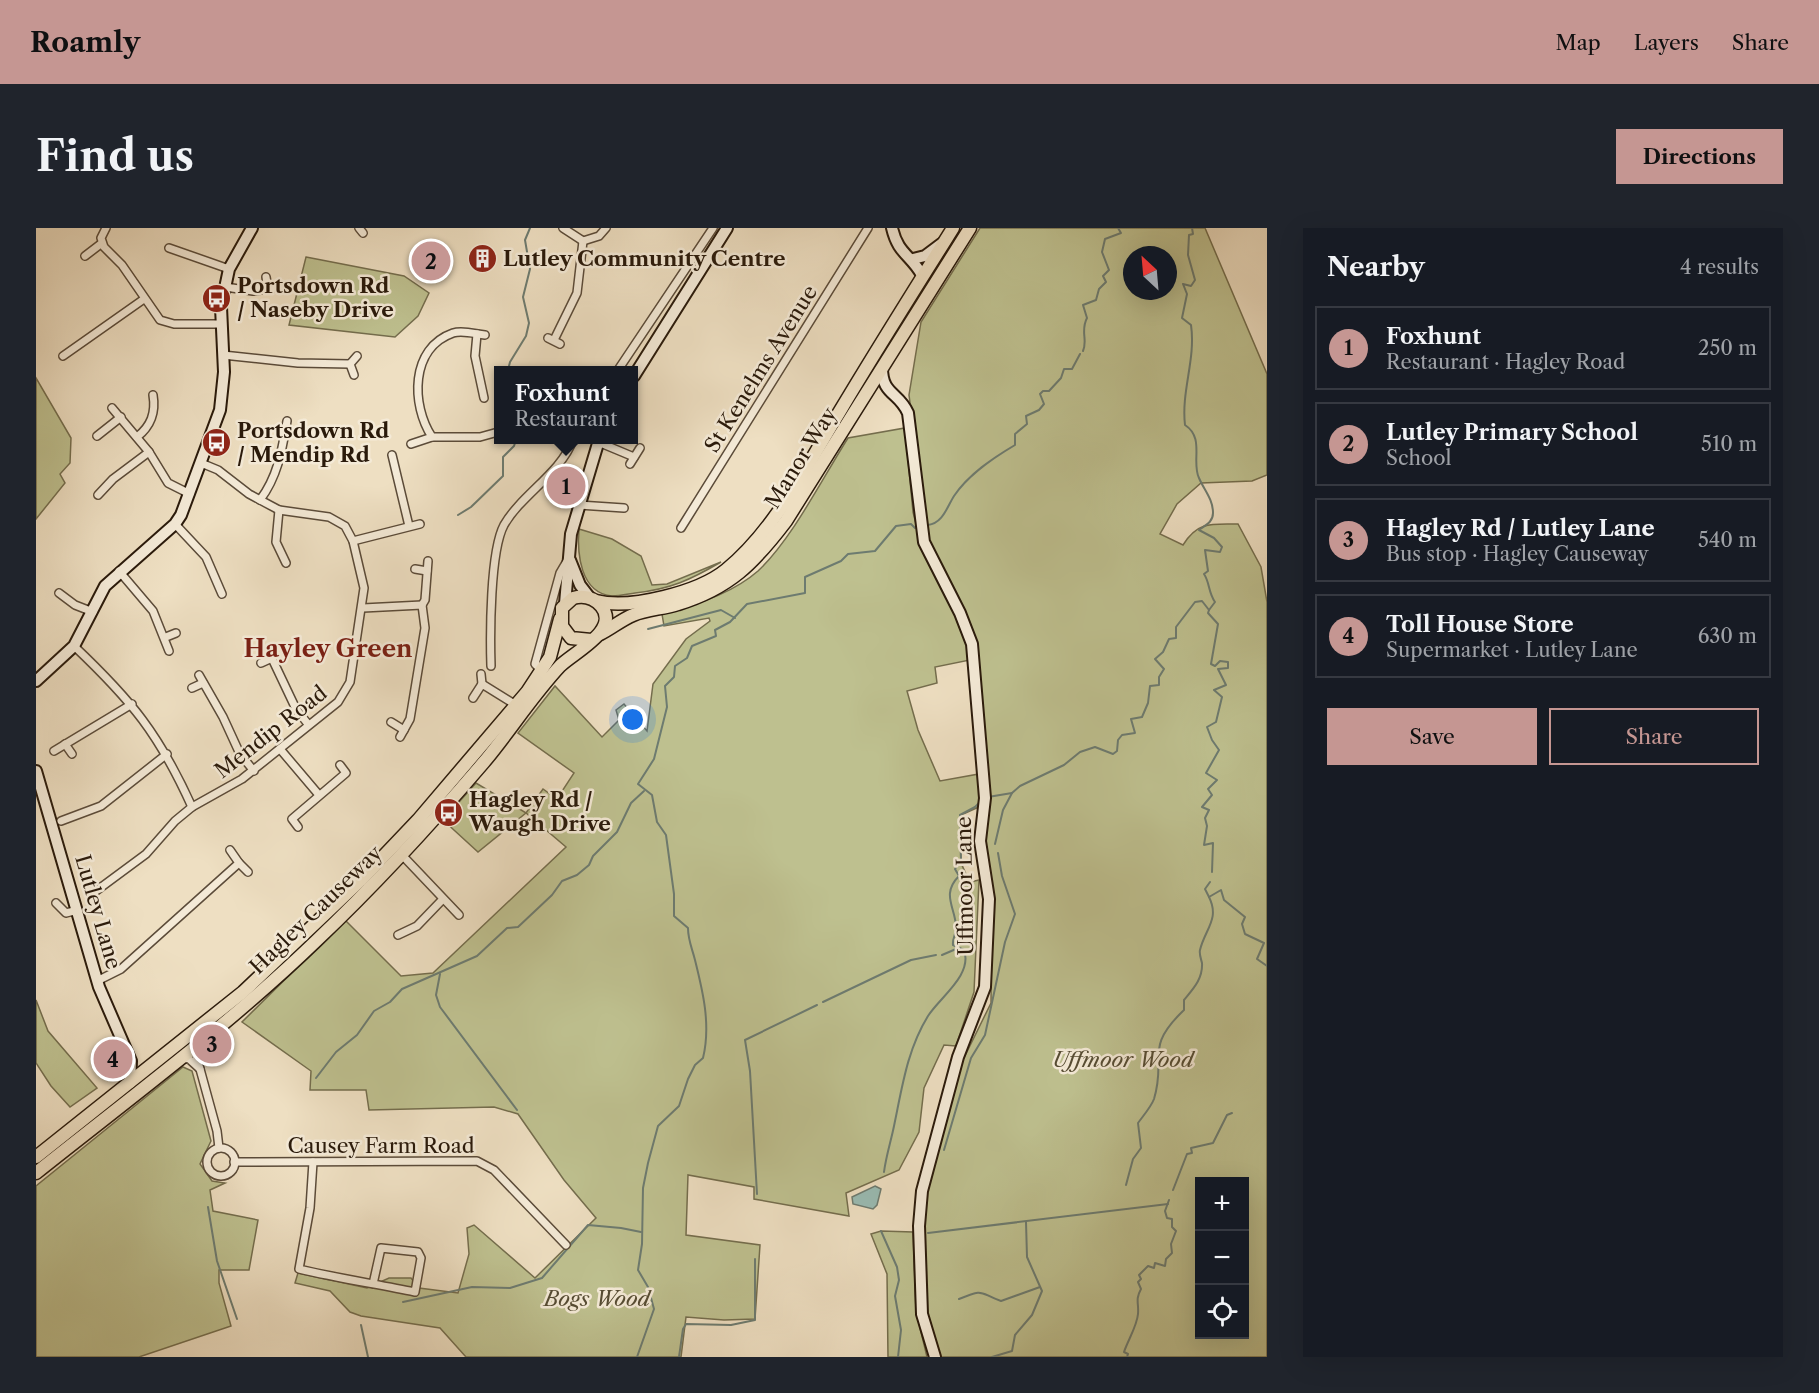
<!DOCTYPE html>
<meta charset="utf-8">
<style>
:root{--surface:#171b24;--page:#20242c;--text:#f1f3f6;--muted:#9ea1a6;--line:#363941;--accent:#c59692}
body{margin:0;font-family:"Libre Caslon Text",serif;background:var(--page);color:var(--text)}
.controls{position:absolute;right:18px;bottom:18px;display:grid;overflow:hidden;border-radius:0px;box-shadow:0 6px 24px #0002}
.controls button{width:54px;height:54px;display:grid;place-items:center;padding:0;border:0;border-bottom:2px solid var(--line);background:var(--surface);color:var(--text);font:30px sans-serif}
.compass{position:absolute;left:1087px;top:18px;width:54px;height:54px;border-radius:50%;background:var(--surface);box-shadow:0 6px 24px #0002;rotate:334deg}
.you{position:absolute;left:597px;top:492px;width:21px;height:21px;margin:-15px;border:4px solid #fff;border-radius:50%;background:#1a73e8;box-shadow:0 0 0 9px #1a73e833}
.badge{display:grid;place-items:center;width:39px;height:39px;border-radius:50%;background:var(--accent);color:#111;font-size:20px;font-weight:700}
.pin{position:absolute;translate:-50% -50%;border:3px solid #fff;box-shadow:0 2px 6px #0006}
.popup{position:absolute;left:458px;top:138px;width:144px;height:78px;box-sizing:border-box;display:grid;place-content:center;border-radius:0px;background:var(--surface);filter:drop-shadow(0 2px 4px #0005);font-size:20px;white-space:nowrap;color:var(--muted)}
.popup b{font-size:22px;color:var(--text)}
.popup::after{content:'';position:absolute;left:50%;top:100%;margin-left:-12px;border:12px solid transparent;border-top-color:var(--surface)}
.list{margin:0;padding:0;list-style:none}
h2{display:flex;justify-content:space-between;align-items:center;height:78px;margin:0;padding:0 24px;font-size:26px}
h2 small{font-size:20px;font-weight:400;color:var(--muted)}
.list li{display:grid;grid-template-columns:39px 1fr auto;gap:18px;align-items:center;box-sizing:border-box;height:84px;margin:0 12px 12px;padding:0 12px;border:2px solid var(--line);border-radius:0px}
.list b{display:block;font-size:22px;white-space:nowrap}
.list p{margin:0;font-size:20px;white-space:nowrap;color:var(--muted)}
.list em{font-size:20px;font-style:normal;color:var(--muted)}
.actions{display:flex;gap:12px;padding:18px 24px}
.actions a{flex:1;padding:14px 0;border:2px solid var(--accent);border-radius:0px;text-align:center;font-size:21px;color:var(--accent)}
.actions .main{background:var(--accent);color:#111}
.icon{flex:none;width:33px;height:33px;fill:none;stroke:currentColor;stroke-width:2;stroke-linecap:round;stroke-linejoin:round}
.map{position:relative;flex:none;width:1231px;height:1129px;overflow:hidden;border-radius:0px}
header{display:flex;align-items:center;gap:36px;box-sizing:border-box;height:84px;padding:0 30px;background:var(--accent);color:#111}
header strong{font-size:28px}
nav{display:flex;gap:33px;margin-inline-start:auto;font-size:21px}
.intro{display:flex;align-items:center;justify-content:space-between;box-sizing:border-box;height:144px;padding:0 36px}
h1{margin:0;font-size:42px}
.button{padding:15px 27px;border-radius:0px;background:var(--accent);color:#111;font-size:21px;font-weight:700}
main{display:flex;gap:36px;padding:0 36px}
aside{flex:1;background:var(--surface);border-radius:0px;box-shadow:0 6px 24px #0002}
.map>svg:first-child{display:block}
.green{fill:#bec08f;stroke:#746d4d;stroke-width:1.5;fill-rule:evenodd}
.water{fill:#99bcb4;stroke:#6d7b70;stroke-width:1.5}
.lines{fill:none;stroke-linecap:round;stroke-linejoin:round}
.stream{stroke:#6d7b70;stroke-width:2}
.street-casing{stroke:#5b4b39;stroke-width:10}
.secondary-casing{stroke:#2a1a0b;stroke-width:14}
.highway-casing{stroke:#2a1a0b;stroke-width:15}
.street{stroke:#f4ead7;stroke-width:7}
.secondary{stroke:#f4ead7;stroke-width:10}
.highway{stroke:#eedfc2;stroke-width:12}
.labels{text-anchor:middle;stroke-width:5;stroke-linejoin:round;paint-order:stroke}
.poi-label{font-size:21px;font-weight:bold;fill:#2a1a0b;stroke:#f4ead7;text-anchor:start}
.street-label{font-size:21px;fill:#2a1a0b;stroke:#f4ead7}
.park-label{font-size:21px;font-style:italic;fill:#564c33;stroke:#f4ead7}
.quarter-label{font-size:24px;font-weight:bold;fill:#7a1f14;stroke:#f4ead7}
</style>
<header>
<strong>Roamly</strong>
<nav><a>Map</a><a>Layers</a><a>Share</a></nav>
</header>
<div class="intro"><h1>Find us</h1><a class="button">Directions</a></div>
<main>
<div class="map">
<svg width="1231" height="1129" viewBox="0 0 1231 1129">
<rect width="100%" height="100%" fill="#eedfc2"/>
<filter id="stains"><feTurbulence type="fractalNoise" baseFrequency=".00333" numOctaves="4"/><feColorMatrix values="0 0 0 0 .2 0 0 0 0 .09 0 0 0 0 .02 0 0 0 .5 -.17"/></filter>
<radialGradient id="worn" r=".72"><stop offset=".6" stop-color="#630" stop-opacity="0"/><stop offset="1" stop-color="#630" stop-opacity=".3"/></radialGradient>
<g class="green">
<path d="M944,0H1169L1231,146V247L1216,253L1165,255L1141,276L1124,306L1147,317C1162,293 1176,296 1202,296L1225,339L1231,374V1129H904L889,1083L886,1001L893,944L921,844L955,775L956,661L948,611L938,415L893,319L873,167L885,94ZM1096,27H1132V63H1096ZM1164,954H1208V1106H1164Z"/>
<polygon points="270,29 368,48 393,65 382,88 359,109 253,97"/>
<polygon points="0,150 35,210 34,235 24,246 29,255 0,291"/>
<path d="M869,200L877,284L888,327L912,368L931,415L934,432L899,439L901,455L871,463L882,502L904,553L943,546L945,578L925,587C924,594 926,601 926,607C925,623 922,632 930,646L926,656L943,652L938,764L920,818L908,817L888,860L883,904L863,942L810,965L813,988L718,971V959L652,947L650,1007L724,1017L719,1091L688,1092L650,1089L645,1129H430L404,1100L325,1088L314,1084L294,1063L259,1055L262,1045L331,1060L353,1050H375L383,1060L422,1065L433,1026L431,1000L438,997L499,1050L560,990L528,952L482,886L458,879L333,882L330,862H274L275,843L206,794L309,692L365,748L397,745L530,619L490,585L442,624L407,592L440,555L490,585L507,561L521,571L538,545L482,505L519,458L566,509L583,492L580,482L588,476L611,503L617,456L650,411L674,393L673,390L628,398L626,386C658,378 697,365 722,343C756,311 786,251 812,210Z"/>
<path d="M543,301L576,311L605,328L616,357L631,356L685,334C654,352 635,361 599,365C592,366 584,368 576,368C544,365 541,325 543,301Z"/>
<polygon points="0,772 12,803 61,860 34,879 15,858 0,835"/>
<polygon points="147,839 156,843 175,913 164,936 176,953 189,955 174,962 177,983 222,992 213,1042 183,1042 183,1055 195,1098 103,1129 0,1129 0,958"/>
<polygon points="845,1003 877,1004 880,1083 891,1129 852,1129 851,1046 835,1006"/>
</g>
<polygon class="water" points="839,958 845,961 841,977 837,981 817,976 816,969"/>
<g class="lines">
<g class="stream">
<path d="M1047,123C1052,112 1044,103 1051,90L1047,77L1060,72L1063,61L1070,54L1067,48L1073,42L1066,24L1069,11L1085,5L1082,0"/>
<polyline points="472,142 474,134 490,108 493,95 487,69 494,41 489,12 494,0"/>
<polyline points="422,287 435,279 467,248 467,229 478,218 480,212"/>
<path d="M892,297C907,295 911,279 918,268C933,246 957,230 979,217V206L991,196L990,188L1003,182L1008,176L1004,166L1007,163H1013L1025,150L1028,141H1036L1044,126"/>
<polyline points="1173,382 1172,385 1182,396 1175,436 1179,438 1184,433 1192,434 1192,440 1182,441 1190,457 1178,462 1186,469 1180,494 1171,499 1176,512 1183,522 1170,545 1181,552 1172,561 1176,567 1166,579 1173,582 1169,590 1171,598 1168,617 1177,615 1176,644"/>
<polyline points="612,401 685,382 699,390"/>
<polyline points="952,569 976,565"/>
<path d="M959,616L967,582L976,565L984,558L1028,537L1044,524L1059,519L1077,526L1081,523L1082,512L1086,507L1099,505L1095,491L1106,489L1112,475L1114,458L1123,457V449L1128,441L1119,431L1127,424L1133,411L1140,410V399L1159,374L1166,373L1173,382L1179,374C1172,364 1174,355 1168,346L1172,343L1169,322L1184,324L1186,319L1178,310L1163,302C1170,297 1177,294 1177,285C1177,271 1168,262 1163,250C1155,234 1169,210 1149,197C1145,163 1160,131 1155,97L1146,90L1151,66L1147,56L1155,58L1159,52L1152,27L1153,7L1157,6L1156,0"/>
<polyline points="1174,654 1169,661 1173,669 1185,662 1188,672 1209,689 1206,696 1209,706 1228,715 1221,731 1231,738"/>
<polyline points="906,727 920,721"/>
<polyline points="404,746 400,767 404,779 481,882"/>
<polyline points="787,774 875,732 900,727"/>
<polyline points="280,850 300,824 321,807 338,783 354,774 366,761 441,728 471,700 482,699 516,667 526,653 541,647 553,637 557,628 581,604 595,575 608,563"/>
<polyline points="908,922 935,830 949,807 969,714 979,686 966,648 962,625"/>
<path d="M848,944C850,928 855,913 858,898C866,860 871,822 892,788C904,769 937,747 928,722L917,717C916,710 921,705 920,698C919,679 905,666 923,648L919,641L925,632L924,587L939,579L945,573"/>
<path d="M1090,957L1097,931L1105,920L1102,895C1107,888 1115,879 1118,871C1131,829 1107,821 1148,782V772C1157,761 1167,751 1166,735C1165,731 1163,726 1164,722C1169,701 1184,691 1173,669"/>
<polyline points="1137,962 1151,926 1156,925 1155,920 1177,915 1191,887 1196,885"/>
<polyline points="721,966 714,843 709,812 781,777"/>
<polyline points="172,979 181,1033 201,1091"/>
<polyline points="845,1003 861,1039 863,1052 859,1068 865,1102 862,1129"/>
<polyline points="892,1005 1132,976"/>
<path d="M923,1071C950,1060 942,1065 965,1073L1004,1059"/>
<polyline points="367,1074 436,1059 474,1060 506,1050 552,997 585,1000 605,1004"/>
<polyline points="325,1097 332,1129"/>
<path d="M601,1129L618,1081L612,1059L602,1042L606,1016L607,960L612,935L622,898L643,878L652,851L659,837L667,830C675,797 667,764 659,732C656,720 652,712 652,700L638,688V666L630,607L621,594L616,567L602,556L618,531L631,479L629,458L638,449L639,438L651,430L656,418L680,408L679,402L694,394L711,376L769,365V349L805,333L812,326L839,323L860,298L875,296L879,300"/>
<polyline points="643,1129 647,1101 650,1096 695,1097 719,1092 719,1031"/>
<polyline points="956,1129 976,1123 979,1107 996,1087 1006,1063 991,1029 990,994"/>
<path d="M1091,1129L1092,1126L1088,1124C1092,1112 1101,1098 1102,1086C1103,1075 1099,1072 1105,1061L1102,1054L1105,1051L1103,1047L1112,1038L1118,1040L1119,1035L1129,1038L1130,1031L1136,1025L1135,1016L1140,1003L1136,999V991L1131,990L1129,983L1133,972"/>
</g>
<defs>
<g id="street">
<polyline points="70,0 65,10 68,19 86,37 124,92 138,96 185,96"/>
<polyline points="323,0 327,5"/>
<polyline points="527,0 547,13 563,8 570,0"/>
<polyline points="133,20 193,41"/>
<polyline points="49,28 66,15"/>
<polyline points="230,49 232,61"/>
<polyline points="189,59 217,63 246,59"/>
<polyline points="441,106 439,128 448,170"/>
<path d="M449,107C439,106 427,102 417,105C374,120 375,177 396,209H444L462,204"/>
<polyline points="512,110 524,116"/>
<polyline points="518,112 541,65 547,13"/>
<polyline points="187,127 262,135 314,136"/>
<polyline points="27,128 108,71"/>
<polyline points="582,142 677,0"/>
<polyline points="318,147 314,136 321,128"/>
<polyline points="76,180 113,224 132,255 154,266"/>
<polyline points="61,208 85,189"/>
<path d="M101,209C115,198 120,185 117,167"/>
<polyline points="562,214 598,229"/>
<polyline points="375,216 396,209"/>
<polyline points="356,227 373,298"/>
<polyline points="594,236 604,220"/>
<polyline points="62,267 77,251 113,224"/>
<path d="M224,272C242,248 246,222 251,193"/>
<polyline points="543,277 588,280"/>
<polyline points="243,282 240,314 250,335"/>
<polyline points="139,296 170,329 186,366"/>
<polyline points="645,300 832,0"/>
<polyline points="317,313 384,296"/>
<polyline points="379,341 391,343"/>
<polyline points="83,343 117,383 133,423"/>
<polyline points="23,365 39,377 57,384"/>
<polyline points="386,377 389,372 392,333"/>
<polyline points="327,380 386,377 389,400 374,491 364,509"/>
<polyline points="130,409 140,405"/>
<path d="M38,418C96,473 123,506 156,579"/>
<polyline points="232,422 260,481 272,496"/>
<polyline points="225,435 236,430"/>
<path d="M455,438C454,407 454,323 468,297C486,266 524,246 537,212"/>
<polyline points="506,443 499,436 524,345 531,333"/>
<polyline points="445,446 446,456"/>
<polyline points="163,447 187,489 204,526 218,543"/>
<polyline points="156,460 167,455"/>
<polyline points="437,470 446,456 480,477"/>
<polyline points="355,494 368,502"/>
<polyline points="29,516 36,526"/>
<polyline points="244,521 283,567"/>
<polyline points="18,523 96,476"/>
<polyline points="25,593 65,578 131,526"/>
<polyline points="262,599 256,591 310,545 304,537"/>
<polyline points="365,626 423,687"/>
<polyline points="203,635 212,644"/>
<polyline points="60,663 110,626 139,593 156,579 206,551 302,474 314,454 328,360 317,313 309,298 293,289 243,282 213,266 182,242 165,235"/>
<polyline points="20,675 30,685 42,682"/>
<polyline points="362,707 381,698 407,671"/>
<polyline points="61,753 85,741 203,635 194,622"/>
<polyline points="145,830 153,831 164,841 160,828 162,818"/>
<polyline points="164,841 181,903 183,920"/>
<circle cx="185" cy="934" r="14"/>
<polyline points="198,934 441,933 458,942 530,1017"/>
<path d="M277,934L274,980L263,1041C301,1050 340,1056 379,1064L385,1030L382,1024L345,1020L337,1056"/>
</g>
<g id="secondary">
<path d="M856,0C862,26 874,26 886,47"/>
<polyline points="877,31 889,28 905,16"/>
<path d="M846,140C846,167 863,164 872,185L888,314L924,385L936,416L949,570L944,613L953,671L949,759L922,829L886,963L883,998L886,1086L899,1129"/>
<polyline points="598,148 691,0"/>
<polyline points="534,332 544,357 554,370"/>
<polyline points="529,376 535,306 563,212"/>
<polyline points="0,453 38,418 69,358 139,296 145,287 184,182 188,144 185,79 193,41 216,0"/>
<polyline points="0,543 63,759 95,833 94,855"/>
</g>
<g id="highway">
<path d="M560,373C594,382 663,364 690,342C740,301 771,237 804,183C841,121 879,61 917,0"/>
<path d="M564,406C576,400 585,392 597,387C611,381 627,381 642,376C694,360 718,335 750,293L934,0"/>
<polyline points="0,929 207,764 324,653 382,592 491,464 514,429 524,391"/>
<path d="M0,945C94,870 193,797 280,713C339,657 395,596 448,534C474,503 496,468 524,438C538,424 585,402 565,378C557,369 548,367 537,370L526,380V398L535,410L555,412"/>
</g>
</defs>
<use href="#street" class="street-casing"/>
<use href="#secondary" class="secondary-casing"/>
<use href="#highway" class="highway-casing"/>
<use href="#street" class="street"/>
<use href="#secondary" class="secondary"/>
<use href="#highway" class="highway"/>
</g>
<defs>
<symbol id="building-disc" viewBox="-11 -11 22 22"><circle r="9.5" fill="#8f2418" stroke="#f4ead7"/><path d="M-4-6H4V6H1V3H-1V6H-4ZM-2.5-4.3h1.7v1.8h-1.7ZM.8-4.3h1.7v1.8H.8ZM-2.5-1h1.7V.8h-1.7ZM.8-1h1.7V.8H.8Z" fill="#fff"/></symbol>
<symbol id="bus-disc" viewBox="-11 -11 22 22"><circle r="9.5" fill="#8f2418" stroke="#f4ead7"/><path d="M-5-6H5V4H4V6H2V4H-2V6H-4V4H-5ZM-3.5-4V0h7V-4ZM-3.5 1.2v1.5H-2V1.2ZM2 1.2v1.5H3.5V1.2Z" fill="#fff"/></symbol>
</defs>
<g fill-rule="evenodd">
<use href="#building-disc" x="430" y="14" width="33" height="33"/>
<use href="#bus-disc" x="164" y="54" width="33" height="33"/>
<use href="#bus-disc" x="164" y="198" width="33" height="33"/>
<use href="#bus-disc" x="396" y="568" width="33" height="33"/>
</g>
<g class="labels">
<g class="poi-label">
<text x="467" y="38">Lutley Community Centre</text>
<text x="201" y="65">Portsdown Rd<tspan x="201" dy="24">/ Naseby Drive</tspan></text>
<text x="201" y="210">Portsdown Rd<tspan x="201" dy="24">/ Mendip Rd</tspan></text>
<text x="433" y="579">Hagley Rd /<tspan x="433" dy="24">Waugh Drive</tspan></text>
</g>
<g class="street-label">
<text transform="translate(725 141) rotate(-58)" y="7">St Kenelms Avenue</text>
<text transform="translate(765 230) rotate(-58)" y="7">Manor Way</text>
<text transform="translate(235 504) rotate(-38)" y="7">Mendip Road</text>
<text transform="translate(929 658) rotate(-91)" y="7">Uffmoor Lane</text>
<text transform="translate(280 682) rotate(-44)" y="7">Hagley Causeway</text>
<text transform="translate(62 684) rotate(74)" y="7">Lutley Lane</text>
<text x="345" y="925">Causey Farm Road</text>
</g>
<g class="park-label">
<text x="1087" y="839">Uffmoor Wood</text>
<text x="561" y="1078">Bogs Wood</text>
</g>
<g class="quarter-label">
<text x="292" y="429">Hayley Green</text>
</g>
</g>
<rect width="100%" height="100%" filter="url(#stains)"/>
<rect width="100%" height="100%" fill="url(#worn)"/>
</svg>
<div class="controls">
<button>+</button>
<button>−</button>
<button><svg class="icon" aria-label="locate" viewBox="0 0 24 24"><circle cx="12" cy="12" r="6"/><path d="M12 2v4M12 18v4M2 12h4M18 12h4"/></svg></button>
</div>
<svg class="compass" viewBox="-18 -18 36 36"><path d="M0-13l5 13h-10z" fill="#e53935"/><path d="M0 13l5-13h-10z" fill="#9ea1a6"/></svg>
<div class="you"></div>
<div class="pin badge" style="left:530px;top:258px">1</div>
<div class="popup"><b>Foxhunt</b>Restaurant</div>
<div class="pin badge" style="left:395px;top:33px">2</div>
<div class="pin badge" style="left:176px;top:816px">3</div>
<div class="pin badge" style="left:77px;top:831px">4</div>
</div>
<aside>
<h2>Nearby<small>4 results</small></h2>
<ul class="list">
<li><span class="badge">1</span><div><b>Foxhunt</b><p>Restaurant · Hagley Road</p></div><em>250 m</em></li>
<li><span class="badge">2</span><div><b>Lutley Primary School</b><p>School</p></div><em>510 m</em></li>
<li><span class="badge">3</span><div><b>Hagley Rd / Lutley Lane</b><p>Bus stop · Hagley Causeway</p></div><em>540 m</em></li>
<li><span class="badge">4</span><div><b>Toll House Store</b><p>Supermarket · Lutley Lane</p></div><em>630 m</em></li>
</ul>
<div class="actions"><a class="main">Save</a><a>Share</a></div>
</aside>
</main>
